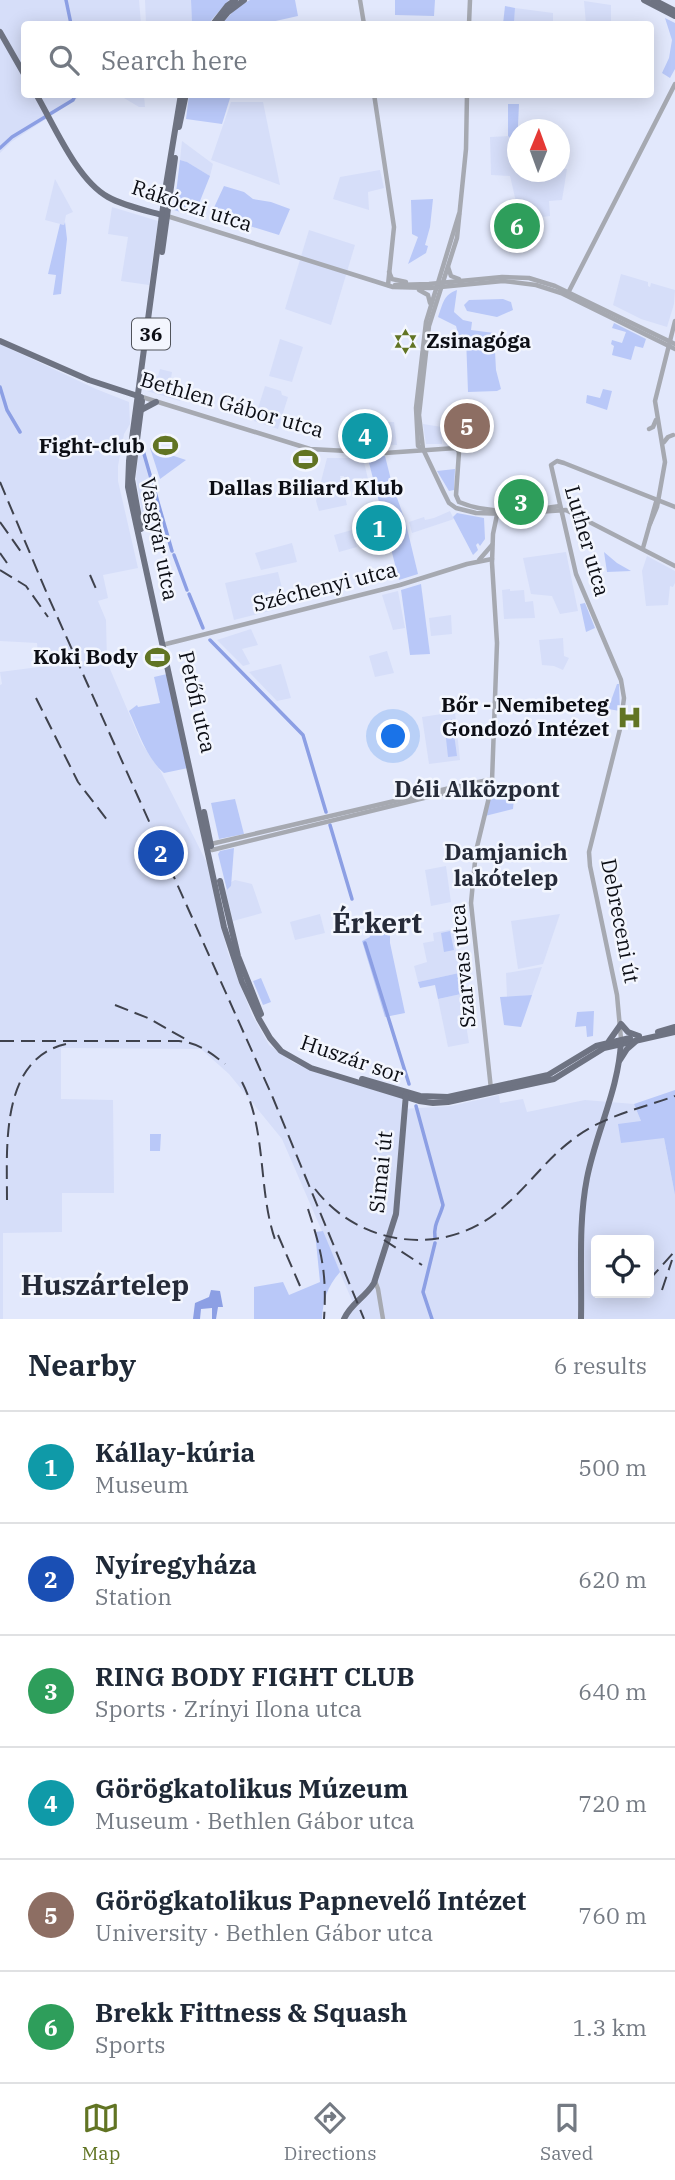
<!DOCTYPE html>
<meta charset="utf-8">
<style>
:root{--surface:#fff;--page:#f6f6f7;--text:#1f2937;--muted:#747a83;--line:#e0e1e3;--accent:#617423}
body{margin:0;font-family:"IBM Plex Serif",serif;background:var(--page);color:var(--text)}
.controls{position:absolute;right:21px;bottom:21px;display:grid;overflow:hidden;border-radius:7px;box-shadow:0 4px 18px #0003}
.controls button{width:63px;height:63px;display:grid;place-items:center;padding:0;border:0;border-bottom:2px solid var(--line);background:var(--surface);color:var(--text);font:35px sans-serif}
.compass{position:absolute;left:507px;top:119px;width:63px;height:63px;border-radius:50%;background:var(--surface);box-shadow:0 4px 18px #0003;rotate:1deg}
.you{position:absolute;left:394px;top:737px;width:24px;height:24px;margin:-18px;border:5px solid #fff;border-radius:50%;background:#1a73e8;box-shadow:0 0 0 10px #1a73e833}
.badge{display:grid;place-items:center;width:46px;height:46px;border-radius:50%;background:var(--accent);color:#fff;font-size:23px;font-weight:700}
.pin{position:absolute;translate:-50% -50%;border:4px solid #fff;box-shadow:0 2px 7px #0006}
.list{margin:0;padding:0;list-style:none}
h2{display:flex;justify-content:space-between;align-items:center;height:91px;margin:0;padding:0 28px;font-size:30px}
h2 small{font-size:23px;font-weight:400;color:var(--muted)}
.list li{display:grid;grid-template-columns:46px 1fr auto;gap:21px;align-items:center;box-sizing:border-box;height:112px;padding:0 28px;border-top:2px solid var(--line)}
.list b{display:block;font-size:26px;white-space:nowrap}
.list p{margin:0;font-size:23px;white-space:nowrap;color:var(--muted)}
.list em{font-size:23px;font-style:normal;color:var(--muted)}
.icon{flex:none;width:38px;height:38px;fill:none;stroke:currentColor;stroke-width:2;stroke-linecap:round;stroke-linejoin:round}
.map{position:relative;flex:none;width:675px;height:1319px;overflow:hidden}
.search{position:absolute;background:var(--surface);box-shadow:0 4px 18px #0003;left:21px;right:21px;top:21px;height:77px;display:flex;align-items:center;gap:18px;box-sizing:border-box;padding:0 24px;border-radius:7px;color:var(--muted);font-size:26px}
.sheet{height:763px;background:var(--surface)}
nav{display:flex;justify-content:space-around;align-items:center;box-sizing:border-box;height:98px;border-top:2px solid var(--line);background:var(--surface);font-size:19px;color:var(--muted)}
nav a{display:grid;justify-items:center;gap:4px}
nav .on{color:var(--accent)}
.map>svg:first-child{display:block}
.built{fill:#d6def9;fill-rule:evenodd}
.green{fill:#b9c8f8}
.water{fill:#8c9fe4}
.lines{fill:none;stroke-linecap:round;stroke-linejoin:round}
.canal{stroke:#8c9fe4;stroke-width:3.5}
.minor{stroke:#a6a9b1;stroke-width:4.5}
.major{stroke:#6e7382;stroke-width:6}
.rail{stroke:#3f424d;stroke-width:2;stroke-dasharray:14 7;stroke-linecap:butt}
.labels{text-anchor:middle;stroke-width:5;stroke-linejoin:round;paint-order:stroke}
.shield{fill:#f3f6fe;stroke:#51545b;stroke-width:2}
.shield-label{font-size:19px;font-weight:bold;fill:#0c0e15}
.street-label{font-size:21px;fill:#0c0e15;stroke:#f3f6fe}
.poi-label{font-size:21px;font-weight:bold;fill:#0c0e15;stroke:#f3f6fe;text-anchor:end}
.neighbourhood-label{font-size:23px;font-weight:bold;fill:#262b39;stroke:#f3f6fe}
.district-label{font-size:28px;font-weight:bold;fill:#262b39;stroke:#f3f6fe}
</style>
<div class="map">
<svg width="675" height="1319" viewBox="0 0 675 1319">
<rect width="100%" height="100%" fill="#e2e8fc"/>
<g class="built">
<polygon points="0,0 139,0 141,24 24,24 24,94 79,95 78,98 11,142 0,153"/>
<polygon points="145,0 191,0 192,24 146,24"/>
<polygon points="584,1 611,5 611,24 586,24"/>
<polygon points="515,8 553,13 553,24 514,24"/>
<polygon points="119,95 144,95 145,107 139,107"/>
<polygon points="231,102 263,102 280,185 211,160"/>
<polygon points="510,136 513,147 517,147 518,172 560,172 560,168 567,169 562,200 549,201 550,216 526,219 522,209 517,206 510,176 491,175 490,137"/>
<polygon points="182,141 213,164 210,176 187,162 180,160"/>
<polygon points="380,170 384,188 368,192 369,210 333,199 340,177"/>
<polygon points="55,179 73,212 66,215 64,225 45,220"/>
<polygon points="112,207 158,221 149,285 121,281 128,237 108,234"/>
<polygon points="309,230 355,245 331,325 285,309"/>
<polygon points="621,274 648,282 648,286 650,287 651,283 675,290 674,304 667,327 641,319 613,305"/>
<polygon points="280,339 303,347 292,382 269,376"/>
<path d="M0,344L96,389L129,402L130,424L124,434L118,466V481L138,568L103,575L108,598L98,601L106,620L107,662L142,744L161,772L211,871L219,918L228,953L252,1015L269,1045L294,1063L320,1074L402,1098L403,1109L451,1106L499,1095L500,1103L523,1099L527,1112L585,1100L634,1104L641,1121L660,1118L675,1195V1319H348L354,1305L282,1139L229,1074L201,1049L61,1048V1099L113,1100L114,1193H62V1232L3,1233V1319H0V685L2,684L0,672L39,667L37,643L0,641ZM596,1240H649V1293H596Z"/>
<polygon points="160,369 172,372 170,385 184,389 180,401 147,391 150,374 158,376"/>
<polygon points="265,386 281,391 282,395 288,397 278,429 254,421"/>
<polygon points="371,422 394,422 397,445 369,446"/>
<polygon points="423,424 442,427 442,444 426,444"/>
<polygon points="139,446 142,448 162,516 143,520 136,478"/>
<polygon points="327,458 363,458 368,479 344,482 344,476 340,476 347,505 319,511 316,501"/>
<polygon points="450,511 454,519 412,533 409,522 424,517 425,520 434,518"/>
<polygon points="352,530 357,547 339,552 334,535"/>
<polygon points="292,543 297,562 261,570 255,553"/>
<polygon points="566,552 578,611 560,614 552,596 531,594 523,558"/>
<polygon points="647,556 675,571 675,583 673,587 670,586 668,605 646,606 642,571"/>
<polygon points="278,572 282,588 268,592 274,610 234,620 225,583"/>
<polygon points="510,589 510,591 524,590 525,602 533,601 535,618 504,619 502,590"/>
<polygon points="398,591 405,628 393,630 382,595"/>
<polygon points="451,615 452,634 431,636 429,618"/>
<polygon points="251,629 258,645 242,649 250,664 243,666 217,640"/>
<polygon points="563,638 564,656 569,658 563,670 554,666 542,665 539,640"/>
<polygon points="387,651 394,673 375,677 369,656"/>
<polygon points="281,664 291,698 277,701 249,672"/>
<polygon points="455,712 460,760 429,764 422,717"/>
<polygon points="446,866 451,902 431,906 425,870"/>
<polygon points="235,880 252,884 262,913 233,921 225,888 227,890 231,886 231,882"/>
<polygon points="320,914 325,933 295,940 290,922"/>
<polygon points="560,914 543,964 518,969 511,921"/>
<polygon points="453,929 459,973 418,982 414,966 427,962 423,943 434,941 433,933"/>
<polygon points="542,967 532,995 507,997 506,973"/>
<polygon points="461,994 469,1043 448,1047 438,999"/>
</g>
<g class="green">
<polygon points="191,0 229,0 208,24 192,24"/>
<polygon points="250,0 295,0 298,16 262,24 222,24 237,7"/>
<polygon points="395,0 435,0 434,16 395,15"/>
<polygon points="505,6 515,8 514,24 503,24"/>
<polygon points="665,18 675,23 675,69 670,78 662,73 669,58 672,40"/>
<polygon points="189,95 231,95 222,124 186,119"/>
<polygon points="508,104 519,104 517,147 513,147 513,140 508,136"/>
<polygon points="180,160 187,162 210,176 194,216 174,210"/>
<polygon points="224,186 244,192 253,199 271,202 290,209 279,235 211,214"/>
<polygon points="433,199 430,227 425,245 428,246 426,253 408,264 418,237 412,234 411,200"/>
<polygon points="65,222 67,239 61,294 53,295 56,275 48,274 60,224 64,225"/>
<path d="M457,290L454,312L463,320L472,322L471,330L494,333L496,370L501,389L497,391L468,392L466,337H459L456,326L438,317C443,304 443,295 457,290Z"/>
<polygon points="503,299 511,302 513,310 497,317 467,311 464,305 469,300"/>
<polygon points="614,323 646,339 643,348 635,346 631,360 612,355 614,346 611,344 612,340 622,343 626,332 612,328"/>
<polygon points="603,389 612,391 607,410 586,403 587,395 600,398"/>
<polygon points="150,448 186,460 160,479"/>
<polygon points="367,455 385,456 392,484 405,520 418,574 399,580"/>
<polygon points="455,469 454,490 449,491 437,471"/>
<polygon points="457,513 484,518 485,539 480,546 478,543 476,545 478,550 473,555 453,517"/>
<polygon points="604,552 617,563 631,571 607,572"/>
<polygon points="421,584 430,654 410,655 401,590"/>
<polygon points="585,603 595,628 586,632 580,604"/>
<path d="M167,674L188,768L164,773C147,759 138,731 129,711L137,705L138,707L160,703L154,677Z"/>
<polygon points="617,684 619,684 620,711 608,709"/>
<polygon points="452,719 457,756 448,757 444,720"/>
<polygon points="497,787 514,799 513,809 485,816 491,792"/>
<polygon points="235,799 244,834 219,839 211,803"/>
<polygon points="234,848 231,886 227,890 218,854 220,851"/>
<polygon points="385,918 390,931 390,943 405,1013 385,1017 362,941 370,937 367,927"/>
<polygon points="450,931 454,950 444,952 441,933"/>
<polygon points="459,973 461,994 438,999 435,985 420,988 418,982"/>
<polygon points="261,978 271,1002 263,1005 253,981"/>
<polygon points="532,995 521,1027 504,1025 500,997"/>
<polygon points="594,1011 593,1036 587,1037 586,1026 575,1027 577,1012"/>
<polygon points="675,1090 675,1195 664,1138 621,1143 618,1124 641,1121 634,1104"/>
<polygon points="150,1134 161,1134 160,1151 150,1151"/>
<path d="M323,1231L340,1272C327,1287 323,1300 322,1319H254V1287L283,1282L289,1295L320,1282L315,1232Z"/>
</g>
<polygon class="water" points="211,1290 220,1291 223,1307 218,1307 216,1319 212,1319 212,1308 201,1309 200,1319 193,1319 195,1303 209,1297"/>
<g class="lines">
<g class="canal">
<polyline points="66,0 71,24"/>
<polyline points="0,148 12,137 73,100 76,94"/>
<polyline points="0,387 7,410 20,432"/>
<polyline points="142,447 172,551"/>
<polyline points="174,555 187,590"/>
<polyline points="189,594 203,628"/>
<polyline points="210,640 303,735 326,812"/>
<polyline points="330,825 352,899"/>
<polyline points="365,943 409,1084"/>
<path d="M416,1106L443,1205C440,1217 433,1225 435,1238"/>
<polyline points="432,1319 423,1292 435,1243"/>
</g>
<g class="minor">
<polyline points="360,0 364,24"/>
<polyline points="469,24 470,0"/>
<polyline points="374,94 394,227 388,285"/>
<polyline points="459,214 426,322 416,408 418,446 423,449 443,491 449,503 456,508 476,513 508,514 566,510 675,566"/>
<polyline points="167,216 393,287 430,288 503,281 536,285 561,293 675,349"/>
<polyline points="448,267 451,276 459,279"/>
<polyline points="389,272 392,279 406,282"/>
<polyline points="395,285 429,284 502,277 529,278 555,286 675,344"/>
<polyline points="419,290 428,295 430,303"/>
<polyline points="567,295 675,84"/>
<path d="M142,397L310,449L385,453L456,448L459,452L456,495L459,502C489,515 528,511 560,506"/>
<polyline points="649,429 653,427 656,420"/>
<polyline points="664,442 668,437 673,435"/>
<polyline points="423,449 419,415 429,326 457,238 466,149 467,94"/>
<polyline points="650,524 657,507 665,462 655,401 675,321"/>
<polyline points="643,548 656,502"/>
<polyline points="479,560 492,545"/>
<polyline points="166,644 400,585 467,564 492,559"/>
<polyline points="492,781 497,643 492,563 493,534 498,510"/>
<polyline points="491,789 476,851 471,903 491,1089"/>
<polyline points="211,844 450,788 488,780 493,783 491,789 484,786"/>
<polyline points="208,848 212,850 473,786 484,786"/>
<polyline points="621,1039 617,995 590,866 589,852 620,729 624,698 621,680 576,574 551,465 557,461 564,463 675,507"/>
<polyline points="375,1281 378,1289 383,1319"/>
</g>
<g class="major">
<polyline points="644,0 675,16"/>
<polyline points="654,0 675,11"/>
<polyline points="213,24 227,6 235,0"/>
<polyline points="218,24 228,12 244,0"/>
<polyline points="0,32 24,74"/>
<path d="M36,94C54,125 77,180 108,197C124,206 148,211 165,216"/>
<polyline points="181,94 166,185 129,461 128,487 224,927 242,982 259,1019 270,1038 281,1051 311,1068 419,1101 433,1103 448,1102 554,1079 604,1048 675,1032"/>
<polyline points="179,127 186,94"/>
<polyline points="162,252 175,158"/>
<polyline points="0,341 89,380 141,397"/>
<polyline points="141,410 156,402"/>
<polyline points="141,529 132,479 142,401"/>
<polyline points="204,812 211,846"/>
<polyline points="220,881 238,956 261,1014"/>
<polyline points="658,1032 675,1027"/>
<polyline points="609,1041 621,1024 628,1032 639,1036"/>
<polyline points="620,1060 627,1049 635,1042"/>
<polyline points="362,1079 420,1096 448,1097 548,1075 596,1046 630,1038"/>
<path d="M344,1319C351,1303 365,1298 374,1283L396,1214L406,1094"/>
<path d="M581,1319C582,1272 578,1224 587,1178C596,1132 619,1089 621,1041"/>
</g>
<g class="rail">
<polyline points="0,482 48,596 273,1098 364,1319"/>
<polyline points="0,522 24,556"/>
<polyline points="0,553 7,563"/>
<polyline points="0,570 26,586 48,617"/>
<polyline points="90,575 97,591"/>
<polyline points="36,698 78,782 108,821"/>
<polyline points="115,1005 148,1018 187,1040"/>
<path d="M0,1041H179C198,1043 210,1052 225,1064"/>
<path d="M242,1082C268,1133 257,1193 277,1245"/>
<path d="M315,1189C358,1245 439,1257 495,1214C524,1192 544,1161 572,1140C600,1117 642,1108 675,1096"/>
<path d="M7,1200C7,1147 0,1059 66,1044"/>
<path d="M308,1209C322,1252 327,1274 324,1319"/>
<polyline points="278,1235 300,1286"/>
<polyline points="384,1240 422,1265"/>
<polyline points="649,1280 675,1251"/>
<polyline points="662,1290 672,1260"/>
</g>
</g>
<defs>
<symbol id="synagogue-bare" viewBox="-9 -9 18 18"><path d="M0-6.5L5.6 3.2H-5.6ZM0 6.5L5.6-3.2H-5.6Z" fill="#617423" stroke="#f3f6fe" stroke-width="2.5" paint-order="stroke"/></symbol>
<symbol id="stadium-bare" viewBox="-9 -9 18 18"><path d="M0-5a6.5 5 0 1 0 0 10a6.5 5 0 1 0 0-10ZM-3.5-1.8h7v3.6h-7Z" fill="#617423" stroke="#f3f6fe" stroke-width="2.5" paint-order="stroke"/></symbol>
<symbol id="hospital-bare" viewBox="-9 -9 18 18"><path d="M-5-5h3v3.5h4V-5h3V5h-3V1.5h-4V5h-3Z" fill="#617423" stroke="#f3f6fe" stroke-width="2.5" paint-order="stroke"/></symbol>
</defs>
<g fill-rule="evenodd">
<use href="#synagogue-bare" x="388" y="324" width="35" height="35"/>
<use href="#stadium-bare" x="148" y="428" width="35" height="35"/>
<use href="#stadium-bare" x="288" y="442" width="35" height="35"/>
<use href="#stadium-bare" x="140" y="640" width="35" height="35"/>
<use href="#hospital-bare" x="612" y="700" width="35" height="35"/>
</g>
<g class="labels">
<rect class="shield" x="132" y="318.5" width="38" height="31" rx="5"/>
<g class="shield-label">
<text x="151" y="341">36</text>
</g>
<g class="street-label">
<text transform="translate(192 206) rotate(18)" y="7">Rákóczi utca</text>
<text transform="translate(232 405) rotate(16)" y="7">Bethlen Gábor utca</text>
<text transform="translate(159 539) rotate(79)" y="7">Vasgyár utca</text>
<text transform="translate(587 541) rotate(74)" y="7">Luther utca</text>
<text transform="translate(325 587) rotate(-14)" y="7">Széchenyi utca</text>
<text transform="translate(197 702) rotate(77)" y="7">Petőfi utca</text>
<text transform="translate(620 921) rotate(79)" y="7">Debreceni út</text>
<text transform="translate(463 966) rotate(-95)" y="7">Szarvas utca</text>
<text transform="translate(352 1059) rotate(19)" y="7">Huszár sor</text>
<text transform="translate(381 1172) rotate(-84)" y="7">Simai út</text>
</g>
<g class="poi-label">
<text x="426" y="348" text-anchor="start">Zsinagóga</text>
<text x="145" y="453">Fight-club</text>
<text x="306" y="495" text-anchor="middle">Dallas Biliard Klub</text>
<text x="138" y="664">Koki Body</text>
<text x="609" y="712">Bőr - Nemibeteg<tspan x="609" dy="24">Gondozó Intézet</tspan></text>
</g>
<g class="neighbourhood-label">
<text x="477" y="797">Déli Alközpont</text>
<text x="506" y="860">Damjanich<tspan x="506" dy="26">lakótelep</tspan></text>
</g>
<g class="district-label">
<text x="377" y="933">Érkert</text>
<text x="105" y="1295">Huszártelep</text>
</g>
</g>
</svg>
<div class="controls">
<button><svg class="icon" aria-label="locate" viewBox="0 0 24 24"><circle cx="12" cy="12" r="6"/><path d="M12 2v4M12 18v4M2 12h4M18 12h4"/></svg></button>
</div>
<svg class="compass" viewBox="-18 -18 36 36"><path d="M0-13l5 13h-10z" fill="#e53935"/><path d="M0 13l5-13h-10z" fill="#747a83"/></svg>
<div class="you"></div>
<div class="pin badge" style="left:379px;top:528px;background:#0f9aa8">1</div>
<div class="pin badge" style="left:161px;top:853px;background:#1a4fb4">2</div>
<div class="pin badge" style="left:521px;top:502px;background:#2e9e5b">3</div>
<div class="pin badge" style="left:365px;top:436px;background:#0f9aa8">4</div>
<div class="pin badge" style="left:467px;top:426px;background:#8d6e63">5</div>
<div class="pin badge" style="left:517px;top:226px;background:#2e9e5b">6</div>
<div class="search"><svg class="icon" aria-label="search" viewBox="0 0 24 24"><circle cx="10" cy="10" r="6"/><path d="M15 15l6 6"/></svg>Search here</div>
</div>
<section class="sheet">
<h2>Nearby<small>6 results</small></h2>
<ul class="list">
<li><span class="badge" style="background:#0f9aa8">1</span><div><b>Kállay-kúria</b><p>Museum</p></div><em>500 m</em></li>
<li><span class="badge" style="background:#1a4fb4">2</span><div><b>Nyíregyháza</b><p>Station</p></div><em>620 m</em></li>
<li><span class="badge" style="background:#2e9e5b">3</span><div><b>RING BODY FIGHT CLUB</b><p>Sports · Zrínyi Ilona utca</p></div><em>640 m</em></li>
<li><span class="badge" style="background:#0f9aa8">4</span><div><b>Görögkatolikus Múzeum</b><p>Museum · Bethlen Gábor utca</p></div><em>720 m</em></li>
<li><span class="badge" style="background:#8d6e63">5</span><div><b>Görögkatolikus Papnevelő Intézet</b><p>University · Bethlen Gábor utca</p></div><em>760 m</em></li>
<li><span class="badge" style="background:#2e9e5b">6</span><div><b>Brekk Fittness &amp; Squash</b><p>Sports</p></div><em>1.3 km</em></li>
</ul>
</section>
<nav>
<a class="on"><svg class="icon" aria-label="map" viewBox="0 0 24 24"><path d="M3 6l6-2 6 2 6-2v14l-6 2-6-2-6 2zM9 4v14M15 6v14"/></svg>Map</a>
<a><svg class="icon" aria-label="directions" viewBox="0 0 24 24"><path d="M12 3l9 9-9 9-9-9zM9 14v-3h6M13 9l2 2-2 2"/></svg>Directions</a>
<a><svg class="icon" aria-label="saved" viewBox="0 0 24 24"><path d="M7 4h10v16l-5-4-5 4z"/></svg>Saved</a>
</nav>
